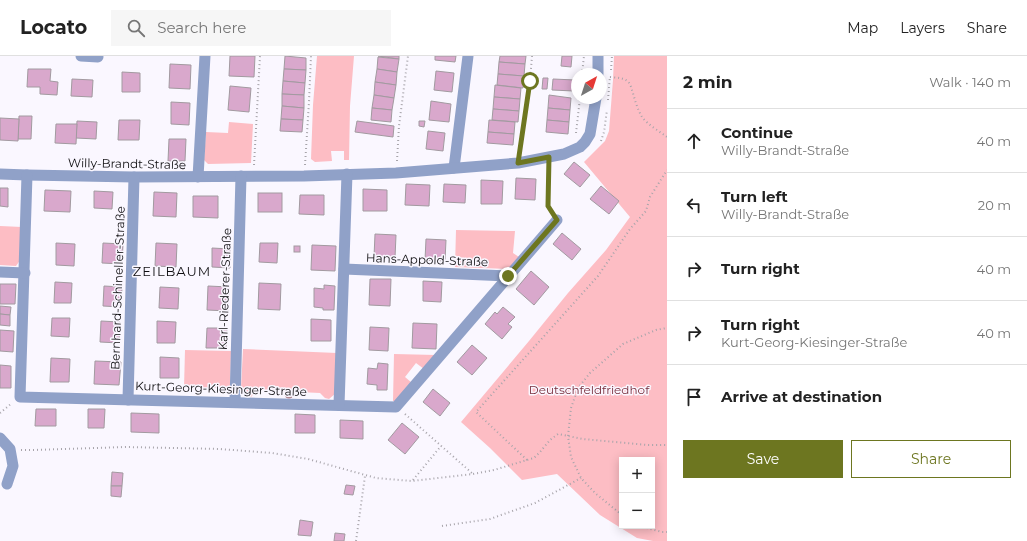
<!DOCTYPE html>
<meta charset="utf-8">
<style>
:root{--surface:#fff;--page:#f6f6f6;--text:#222;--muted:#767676;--line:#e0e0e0;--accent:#6d7620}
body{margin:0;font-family:Montserrat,sans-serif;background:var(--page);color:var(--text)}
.controls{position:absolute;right:12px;bottom:12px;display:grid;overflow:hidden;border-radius:0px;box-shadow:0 2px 10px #0003}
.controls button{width:36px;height:36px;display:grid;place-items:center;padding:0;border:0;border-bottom:1px solid var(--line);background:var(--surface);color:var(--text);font:20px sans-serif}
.compass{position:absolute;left:571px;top:12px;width:36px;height:36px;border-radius:50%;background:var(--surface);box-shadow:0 2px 10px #0003;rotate:39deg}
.stop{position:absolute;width:12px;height:12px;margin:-9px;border:3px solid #6d7620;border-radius:50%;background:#fff}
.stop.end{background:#6d7620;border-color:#fff;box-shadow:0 1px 4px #0008}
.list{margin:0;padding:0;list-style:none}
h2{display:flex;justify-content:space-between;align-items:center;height:52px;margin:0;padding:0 16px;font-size:17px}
h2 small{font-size:13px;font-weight:400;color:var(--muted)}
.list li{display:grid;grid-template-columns:26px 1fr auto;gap:12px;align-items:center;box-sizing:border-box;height:64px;padding:0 16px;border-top:1px solid var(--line)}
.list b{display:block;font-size:15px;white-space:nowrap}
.list p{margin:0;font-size:13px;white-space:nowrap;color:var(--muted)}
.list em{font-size:13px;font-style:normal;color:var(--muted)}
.actions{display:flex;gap:8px;padding:12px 16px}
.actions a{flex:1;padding:9px 0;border:1px solid var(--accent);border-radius:0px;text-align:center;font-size:14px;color:var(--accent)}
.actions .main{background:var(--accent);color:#fff}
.icon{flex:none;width:22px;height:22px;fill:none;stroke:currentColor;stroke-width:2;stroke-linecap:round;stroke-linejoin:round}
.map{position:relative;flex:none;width:667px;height:485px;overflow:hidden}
header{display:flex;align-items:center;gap:24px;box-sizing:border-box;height:56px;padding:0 20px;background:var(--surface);border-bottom:1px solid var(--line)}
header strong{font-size:19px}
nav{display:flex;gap:22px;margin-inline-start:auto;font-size:14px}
.search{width:280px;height:36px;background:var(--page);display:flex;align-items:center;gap:10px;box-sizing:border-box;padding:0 14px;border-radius:0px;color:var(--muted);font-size:15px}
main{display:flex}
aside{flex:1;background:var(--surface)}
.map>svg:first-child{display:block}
.green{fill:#fdbdc4;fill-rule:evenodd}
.building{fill:#d9a8cc;stroke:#a29aa0}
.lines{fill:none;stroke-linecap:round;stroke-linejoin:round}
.path{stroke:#a7a4aa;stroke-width:2;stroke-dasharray:1 3;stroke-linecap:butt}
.minor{stroke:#90a1c8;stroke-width:11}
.tree{fill:#b38894}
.route{stroke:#6d7620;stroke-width:5}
.labels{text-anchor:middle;stroke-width:3;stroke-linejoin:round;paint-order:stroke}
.street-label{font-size:12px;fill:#0f0e11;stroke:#faf7ff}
.park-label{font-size:12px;fill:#792e3d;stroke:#faf7ff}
.neighbourhood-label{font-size:13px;letter-spacing:1px;fill:#0f0e11;stroke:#faf7ff}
</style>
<header>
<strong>Locato</strong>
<div class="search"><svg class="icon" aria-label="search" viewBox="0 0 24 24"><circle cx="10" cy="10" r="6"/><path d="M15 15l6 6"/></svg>Search here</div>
<nav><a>Map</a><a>Layers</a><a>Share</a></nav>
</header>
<main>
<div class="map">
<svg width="667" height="485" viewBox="0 0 667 485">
<rect width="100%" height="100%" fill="#faf7ff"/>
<g class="green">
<polygon points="317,0 354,0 350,50 349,104 344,104 344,95 331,95 332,105 315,106 311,103 313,49"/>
<path d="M614,0H667V485H653L637,482L600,459L557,418L522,424L490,392L461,366L529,285L568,237L606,194L630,161L584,106L605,85L609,75L613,24ZM622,404H652V470H622Z"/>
<polygon points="229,66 253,68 251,107 208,108 204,104 206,76 228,77"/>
<polygon points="0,170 22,171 21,203 16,210 0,209"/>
<polygon points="456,174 515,175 513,197 519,201 509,213 455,211"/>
<polygon points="243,293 337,297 336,337 329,343 325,342 320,337 257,334 251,341 247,341 241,333"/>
<polygon points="185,294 231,295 230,332 184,332"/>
<polygon points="394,298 436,299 424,313 416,307 405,321 412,327 396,345 393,345"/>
</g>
<g class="building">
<polygon points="230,0 255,0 254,21 229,20"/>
<polygon points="285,0 306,2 306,14 284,13"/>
<polygon points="378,0 399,0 399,3"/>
<polygon points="435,0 456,0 455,6 435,4"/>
<polygon points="500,0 526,0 525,8 499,6"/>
<polygon points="562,0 572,0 571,11 561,10"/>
<polygon points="378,1 399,3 397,16 377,13"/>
<polygon points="499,6 525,8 524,20 498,18"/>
<polygon points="170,8 191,9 190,33 169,32"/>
<polygon points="28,13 51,13 50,25 58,26 57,39 40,38 40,31 27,31"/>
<polygon points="284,13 306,14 305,27 283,25"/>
<polygon points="377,13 397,16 396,29 375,26"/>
<polygon points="436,15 454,17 452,36 434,34"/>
<polygon points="122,16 140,17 140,36 122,36"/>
<polygon points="498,18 524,20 523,32 497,29"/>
<polygon points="543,22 548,22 547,33 542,33"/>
<polygon points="72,23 93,24 92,41 71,40"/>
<polygon points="553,23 575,24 574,35 552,34"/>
<polygon points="283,25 305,27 304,39 282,38"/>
<polygon points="375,26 396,29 394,42 374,39"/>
<polygon points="495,29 521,32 520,43 494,41"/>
<polygon points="230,30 251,32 249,56 228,54"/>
<polygon points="282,38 304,39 304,52 282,50"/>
<polygon points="374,39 394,42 392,54 372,52"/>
<polygon points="549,39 571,42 570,54 548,52"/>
<polygon points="494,41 520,43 519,55 493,53"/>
<polygon points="431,45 451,48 449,66 429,64"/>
<polygon points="171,46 190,47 189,69 171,68"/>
<polygon points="282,50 304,52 303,64 281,63"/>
<polygon points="372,52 392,54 391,66 371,64"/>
<polygon points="548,52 570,54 569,66 547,64"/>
<polygon points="493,53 519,55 518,66 492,64"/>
<polygon points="19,60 32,60 31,83 18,83"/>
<polygon points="0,62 19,63 18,85 0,84"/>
<polygon points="281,63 303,64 302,76 280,75"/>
<polygon points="119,64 140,64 139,84 118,84"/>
<polygon points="489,64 515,66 514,78 488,76"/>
<polygon points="547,64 569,66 568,78 546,76"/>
<polygon points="77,65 97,66 96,83 76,82"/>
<polygon points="357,65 394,70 393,81 355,76"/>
<polygon points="419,65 425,65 424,71 419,70"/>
<polygon points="56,68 77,68 76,88 55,87"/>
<polygon points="428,75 445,77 443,95 426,93"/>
<polygon points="488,76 514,78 513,89 487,87"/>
<polygon points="169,83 186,83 185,105 168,105"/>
<polygon points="574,106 590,119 580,131 564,118"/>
<polygon points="516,122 536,123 535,144 515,143"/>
<polygon points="481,124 503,125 502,148 481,148"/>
<polygon points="406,128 430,129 429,150 405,149"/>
<polygon points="444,128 466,129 465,147 443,146"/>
<polygon points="601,130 619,145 609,158 590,143"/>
<polygon points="0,132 8,132 8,151 0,150"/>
<polygon points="363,133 387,134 387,155 363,155"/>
<polygon points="45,134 71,135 70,156 44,155"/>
<polygon points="94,135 113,136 112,153 94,152"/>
<polygon points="154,136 177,137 176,161 153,160"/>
<rect x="258" y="137" width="24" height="19"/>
<polygon points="300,139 324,139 324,159 299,158"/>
<polygon points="193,140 218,140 218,162 193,161"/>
<polygon points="562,177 581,193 572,204 553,188"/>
<polygon points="375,178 396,179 395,202 374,201"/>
<polygon points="426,183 446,184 445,205 425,204"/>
<polygon points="56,187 75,188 74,210 56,209"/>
<polygon points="103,187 123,188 122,208 102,207"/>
<polygon points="156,187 177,188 176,211 155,210"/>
<polygon points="260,187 278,187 277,207 259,206"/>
<polygon points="312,189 336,190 335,215 311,214"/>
<rect x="294" y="190" width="6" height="6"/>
<polygon points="212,192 230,193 230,212 212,211"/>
<polygon points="531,215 549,231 534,249 516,233"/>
<polygon points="370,223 391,223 390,250 369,249"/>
<polygon points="423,225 442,226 441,246 423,245"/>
<polygon points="55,226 72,227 71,247 54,247"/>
<polygon points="259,227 281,228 280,254 258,253"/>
<polygon points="0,228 16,228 15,248 0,248"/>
<polygon points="324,229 335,230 334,254 323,254 323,252 314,251 314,232 324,233"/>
<polygon points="104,230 122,231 121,251 103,250"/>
<polygon points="208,230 229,231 228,255 207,254"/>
<polygon points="160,231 179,232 178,253 159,252"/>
<polygon points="0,250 11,251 10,259 0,258"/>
<polygon points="503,251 515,261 508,268 512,271 502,283 485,268 495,256 497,258"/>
<polygon points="0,258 10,259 10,270 0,269"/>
<polygon points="52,262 70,262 69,281 51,280"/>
<polygon points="311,263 331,264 331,285 311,285"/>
<polygon points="101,265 120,266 119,287 100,286"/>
<polygon points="157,265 176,266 175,287 157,287"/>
<polygon points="413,267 437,268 436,293 412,292"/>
<polygon points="370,271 389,272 388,295 369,294"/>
<polygon points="207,272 227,272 226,292 206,292"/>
<polygon points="0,274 14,275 13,296 0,295"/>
<polygon points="472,289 487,302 472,319 457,306"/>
<polygon points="160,301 179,302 179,322 160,322"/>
<polygon points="51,302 70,303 69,326 50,326"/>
<polygon points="95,305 121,306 119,329 94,328"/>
<polygon points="378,307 388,308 387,334 377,334 377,329 367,328 368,312 377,313"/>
<polygon points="0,309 11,310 11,332 0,332"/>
<polygon points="433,333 450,347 440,360 423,346"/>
<polygon points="36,353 56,353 56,370 35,370"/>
<polygon points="88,353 105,353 104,372 88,372"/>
<polygon points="131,357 159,358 159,377 131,376"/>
<polygon points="295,358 315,359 315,377 295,377"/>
<polygon points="340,364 363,365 363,383 340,382"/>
<polygon points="402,367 419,381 405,398 388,384"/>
<polygon points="112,416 123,417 122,430 111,430"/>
<polygon points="346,429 355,430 353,439 344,438"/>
<polygon points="111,430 122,430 121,441 111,440"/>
<polygon points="300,464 313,466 311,480 298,479"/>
<polygon points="335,477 345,478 344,485 334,485"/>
</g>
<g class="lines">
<g class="path">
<polyline points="611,14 612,0"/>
<polyline points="582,18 584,0"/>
<path d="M610,21C618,22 625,21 630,28C634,39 636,51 642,61C648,69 659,75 667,81"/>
<polyline points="608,44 610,20"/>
<polyline points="576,77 580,42"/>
<polyline points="601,85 604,76 607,54"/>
<polyline points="519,96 530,25 532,0"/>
<polyline points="397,105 399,70 408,0"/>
<polyline points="254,109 260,0"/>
<polyline points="305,109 309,46 311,0"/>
<polyline points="549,112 548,150 551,154"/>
<polyline points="0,357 12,347"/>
<polyline points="405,358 473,418"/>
<polyline points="21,394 34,394 125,391 220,393 272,397 308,403 376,422 412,425 473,418 494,414 527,404 534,402 540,396 550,384 558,378 583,383 647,389 667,389"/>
<polyline points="527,404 476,356 598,220 630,173 646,155 650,141 667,114"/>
<polyline points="413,424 441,390"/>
<polyline points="622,459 595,437 581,422 571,401 568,380 571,352 578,332 590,317 623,288 656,274 667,272"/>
<polyline points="442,470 490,463 535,447 581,422"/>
<polyline points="639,470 662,476 667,476"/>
<polyline points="356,485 365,420"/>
</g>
<g class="minor">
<polyline points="81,0 98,1"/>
<polyline points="598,18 598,0"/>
<polyline points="454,112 468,0"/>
<polyline points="0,118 27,119 134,121 304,120 396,117 518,107 564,98 580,91 585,86 590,78 596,42"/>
<polyline points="27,119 20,341 396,351 557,164"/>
<polyline points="198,121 205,0"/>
<polyline points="344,213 508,220"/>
<polyline points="0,216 25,217"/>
<polyline points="128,344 134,121"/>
<polyline points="235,346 241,120"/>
<polyline points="339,349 347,118"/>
<polyline points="0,382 10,393 13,410 7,428"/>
</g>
</g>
<circle class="tree" cx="289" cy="338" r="4.5"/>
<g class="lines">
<polyline class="route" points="508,220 557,164 548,150 549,101 518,107 530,25"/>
</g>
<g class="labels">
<g class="street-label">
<text transform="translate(127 108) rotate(1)" y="4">Willy-Brandt-Straße</text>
<text transform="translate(427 204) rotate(2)" y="4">Hans-Appold-Straße</text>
<text transform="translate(118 232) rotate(-88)" y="4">Bernhard-Schineller-Straße</text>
<text transform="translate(225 233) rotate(-88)" y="4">Karl-Riederer-Straße</text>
<text transform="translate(221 333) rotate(2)" y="4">Kurt-Georg-Kiesinger-Straße</text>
</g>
<g class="park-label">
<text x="589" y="338">Deutschfeldfriedhof</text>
</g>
<g class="neighbourhood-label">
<text x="172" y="220">ZEILBAUM</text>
</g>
</g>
</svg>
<div class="controls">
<button>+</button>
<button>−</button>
</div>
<svg class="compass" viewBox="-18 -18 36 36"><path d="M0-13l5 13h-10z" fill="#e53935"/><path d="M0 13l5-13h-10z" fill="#767676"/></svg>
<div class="stop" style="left:530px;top:25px"></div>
<div class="stop end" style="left:508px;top:220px"></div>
</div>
<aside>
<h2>2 min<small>Walk · 140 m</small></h2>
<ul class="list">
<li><svg class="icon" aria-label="ahead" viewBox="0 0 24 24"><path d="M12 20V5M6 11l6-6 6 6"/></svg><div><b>Continue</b><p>Willy-Brandt-Straße</p></div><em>40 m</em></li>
<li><svg class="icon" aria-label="left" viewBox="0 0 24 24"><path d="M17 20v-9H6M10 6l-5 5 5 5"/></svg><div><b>Turn left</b><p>Willy-Brandt-Straße</p></div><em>20 m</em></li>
<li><svg class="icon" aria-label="right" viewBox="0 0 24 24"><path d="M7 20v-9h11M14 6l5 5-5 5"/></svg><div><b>Turn right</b></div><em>40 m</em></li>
<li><svg class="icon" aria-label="right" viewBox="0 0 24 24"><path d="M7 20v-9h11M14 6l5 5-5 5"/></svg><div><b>Turn right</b><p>Kurt-Georg-Kiesinger-Straße</p></div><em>40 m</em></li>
<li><svg class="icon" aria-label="arrive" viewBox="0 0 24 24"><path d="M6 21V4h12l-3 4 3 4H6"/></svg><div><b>Arrive at destination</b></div></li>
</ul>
<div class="actions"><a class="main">Save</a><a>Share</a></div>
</aside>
</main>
